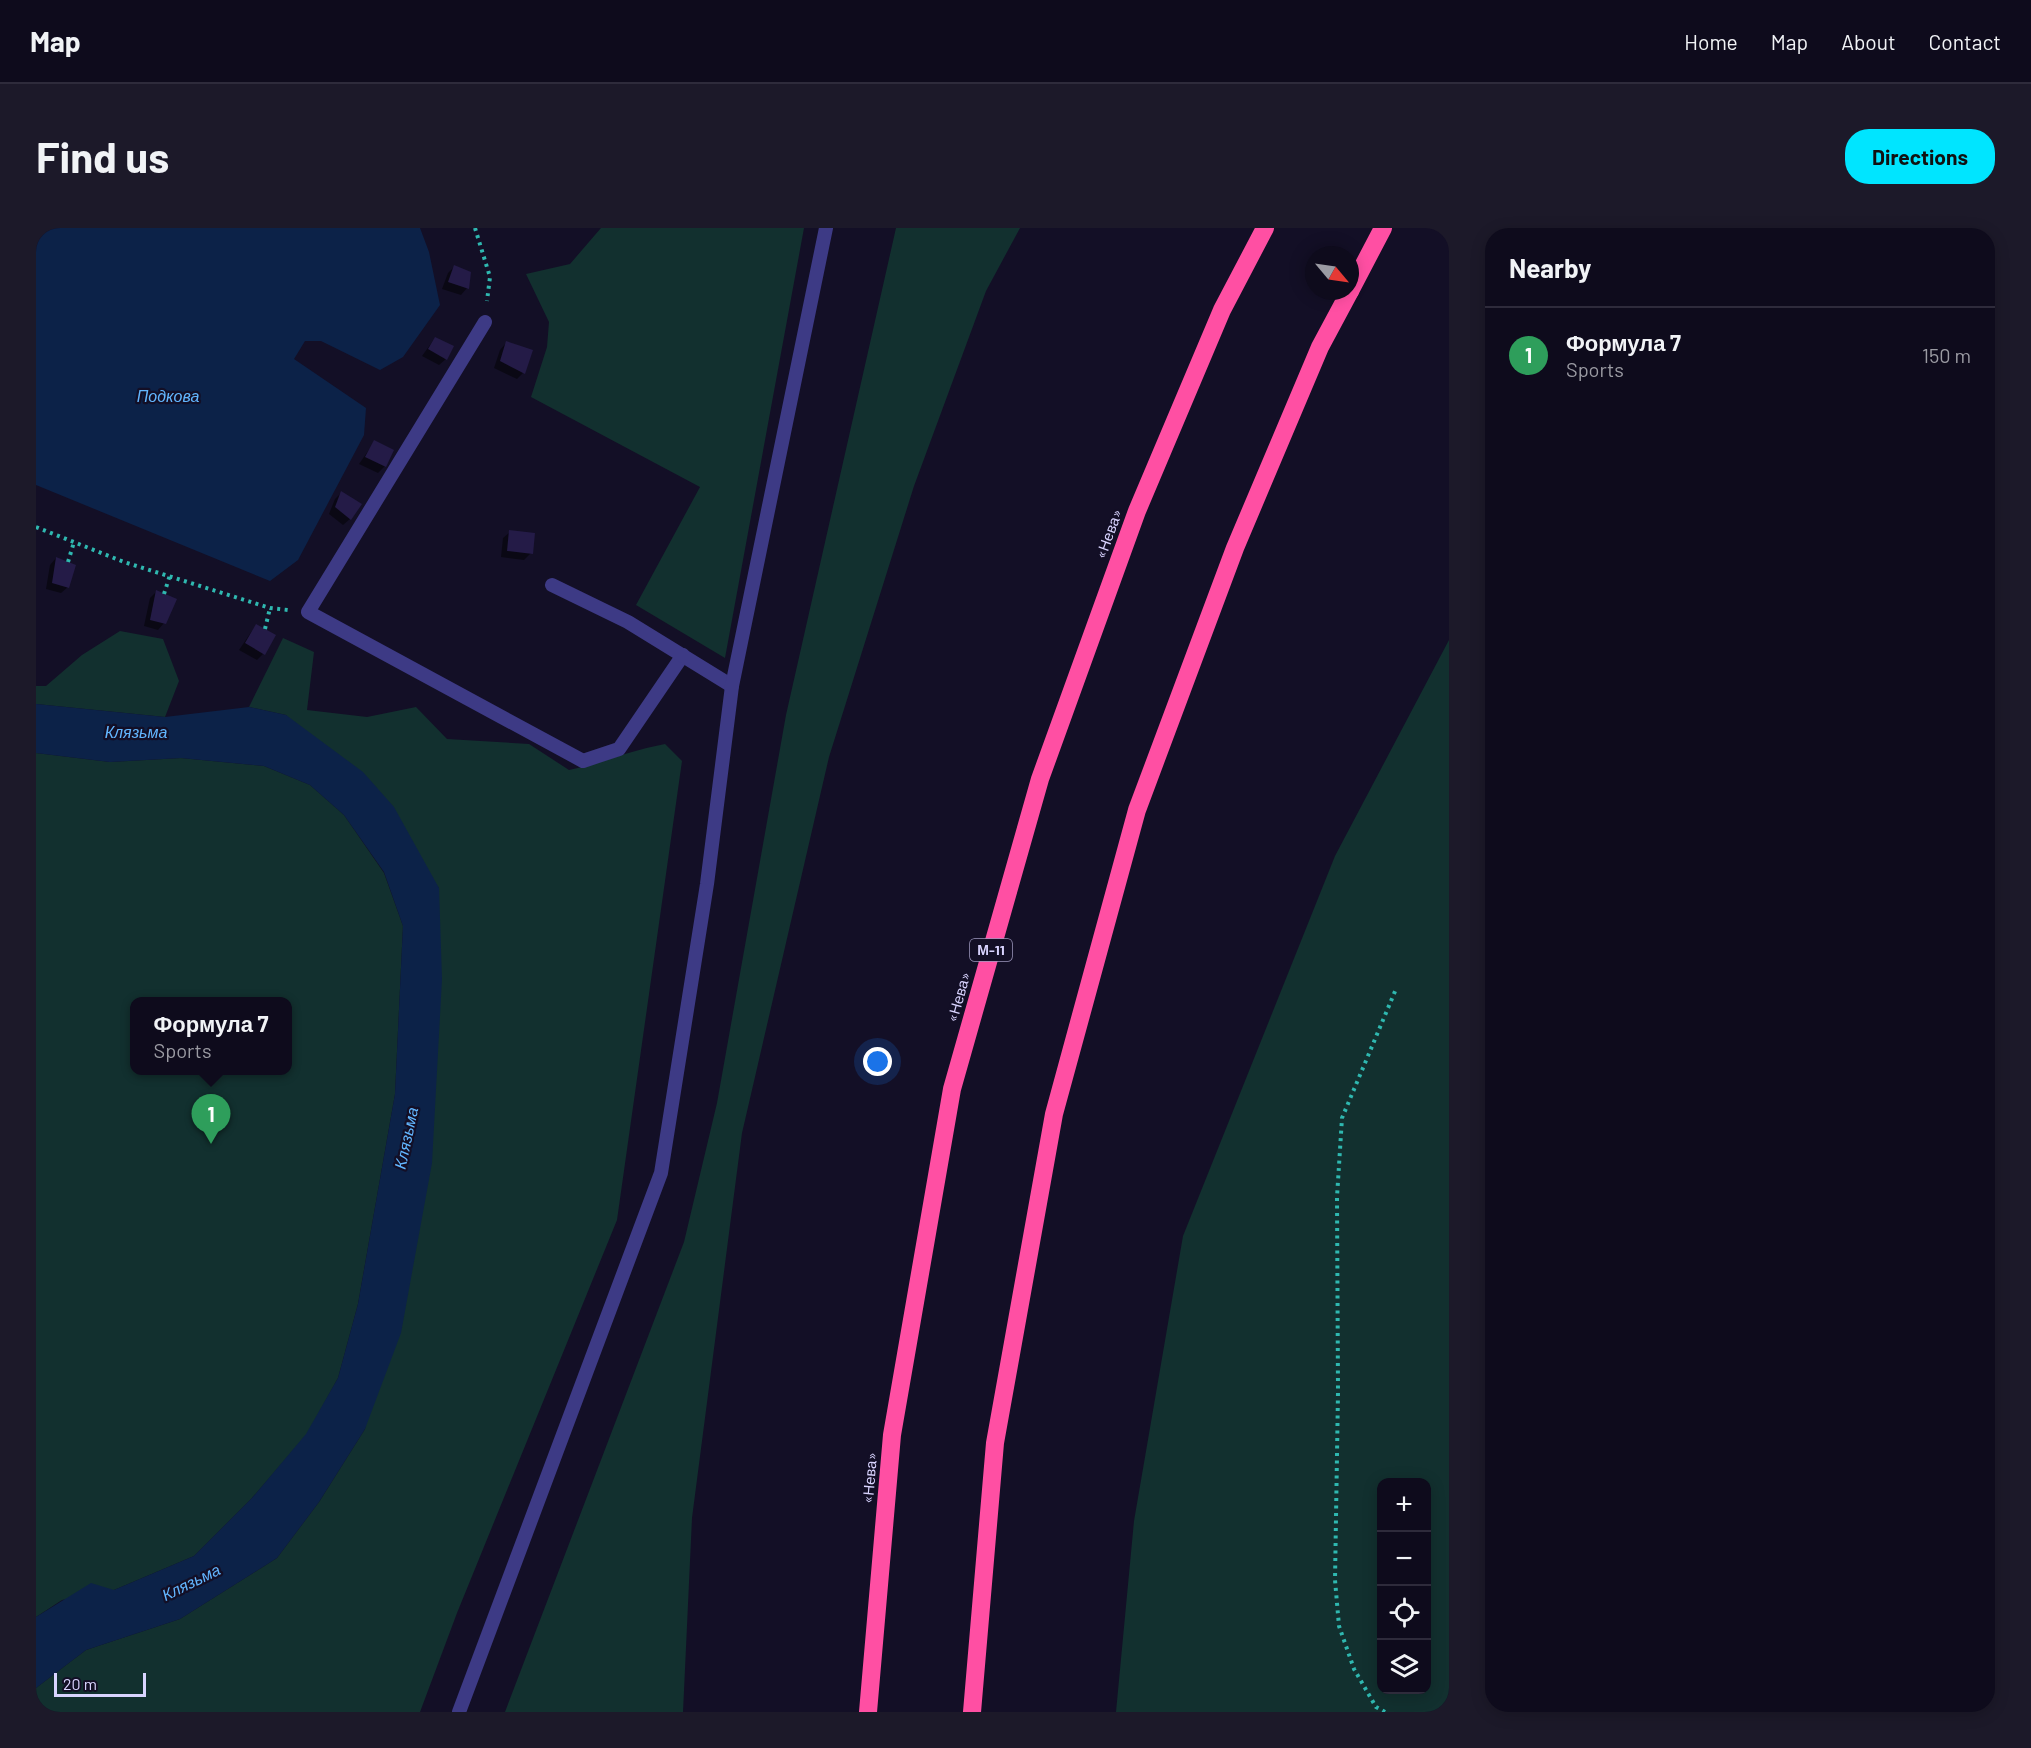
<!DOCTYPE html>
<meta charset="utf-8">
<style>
:root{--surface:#0e0b1c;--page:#1c1929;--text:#f1f3f6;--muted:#9b9ba3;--line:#2e2b3b;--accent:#00e5ff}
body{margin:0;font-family:Barlow,sans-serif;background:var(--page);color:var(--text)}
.controls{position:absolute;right:18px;bottom:18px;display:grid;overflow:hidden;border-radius:12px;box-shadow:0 3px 15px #0003}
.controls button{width:54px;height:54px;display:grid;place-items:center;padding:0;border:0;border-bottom:2px solid var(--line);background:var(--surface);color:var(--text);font:30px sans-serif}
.compass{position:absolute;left:1269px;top:18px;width:54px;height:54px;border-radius:50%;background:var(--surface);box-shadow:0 3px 15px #0003;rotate:119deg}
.scale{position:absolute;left:18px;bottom:15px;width:92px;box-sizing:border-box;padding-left:6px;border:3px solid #d9d4ff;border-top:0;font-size:16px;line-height:21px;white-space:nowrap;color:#d9d4ff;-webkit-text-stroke:4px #130f26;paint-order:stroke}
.you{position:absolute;left:842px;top:834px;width:21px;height:21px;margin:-15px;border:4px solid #fff;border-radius:50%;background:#1a73e8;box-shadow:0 0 0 9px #1a73e833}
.badge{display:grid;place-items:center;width:39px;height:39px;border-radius:50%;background:var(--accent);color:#fff;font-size:20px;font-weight:700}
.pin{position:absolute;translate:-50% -50px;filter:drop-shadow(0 2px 3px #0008)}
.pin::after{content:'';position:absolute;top:32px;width:21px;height:18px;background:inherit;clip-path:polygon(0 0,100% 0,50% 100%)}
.popup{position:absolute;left:94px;top:769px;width:162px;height:78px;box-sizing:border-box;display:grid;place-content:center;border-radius:12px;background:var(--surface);filter:drop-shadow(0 2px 4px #0005);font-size:20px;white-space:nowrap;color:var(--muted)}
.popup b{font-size:22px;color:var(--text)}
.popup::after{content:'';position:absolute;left:50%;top:100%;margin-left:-12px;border:12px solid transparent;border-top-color:var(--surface)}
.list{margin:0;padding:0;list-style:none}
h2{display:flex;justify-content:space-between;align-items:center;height:78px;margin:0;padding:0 24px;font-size:26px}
h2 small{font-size:20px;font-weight:400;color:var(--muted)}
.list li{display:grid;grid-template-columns:39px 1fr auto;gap:18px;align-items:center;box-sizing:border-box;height:96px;padding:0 24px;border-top:2px solid var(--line)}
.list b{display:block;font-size:22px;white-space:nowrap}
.list p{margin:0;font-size:20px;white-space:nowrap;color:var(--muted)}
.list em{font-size:20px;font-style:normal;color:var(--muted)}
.icon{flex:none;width:33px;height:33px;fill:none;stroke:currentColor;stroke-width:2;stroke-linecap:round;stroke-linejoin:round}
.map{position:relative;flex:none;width:1413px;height:1484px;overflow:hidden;border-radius:24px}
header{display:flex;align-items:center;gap:36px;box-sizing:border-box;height:84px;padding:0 30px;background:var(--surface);border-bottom:2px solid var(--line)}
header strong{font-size:28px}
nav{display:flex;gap:33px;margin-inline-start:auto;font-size:21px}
.intro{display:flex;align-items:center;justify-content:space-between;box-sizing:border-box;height:144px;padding:0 36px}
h1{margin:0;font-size:42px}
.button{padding:15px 27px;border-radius:24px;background:var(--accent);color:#111;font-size:21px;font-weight:700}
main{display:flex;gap:36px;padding:0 36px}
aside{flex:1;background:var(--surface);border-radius:24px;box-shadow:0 3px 15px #0003}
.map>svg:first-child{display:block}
.green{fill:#12302f;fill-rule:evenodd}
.water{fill:#0c2248}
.shadow{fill:#0007}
.building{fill:#241b47}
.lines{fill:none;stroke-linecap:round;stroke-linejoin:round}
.path{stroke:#2fb8b0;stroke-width:4;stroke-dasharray:3 4.5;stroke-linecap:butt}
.service{stroke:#3d3a85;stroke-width:14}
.motorway{stroke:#ff4fa3;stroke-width:18}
.labels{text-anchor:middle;stroke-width:4.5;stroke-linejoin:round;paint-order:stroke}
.shield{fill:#130f26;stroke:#9e99be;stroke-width:1.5}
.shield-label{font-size:14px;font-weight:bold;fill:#d9d4ff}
.street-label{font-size:15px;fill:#d9d4ff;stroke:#130f26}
.water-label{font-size:16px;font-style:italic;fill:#62b6ff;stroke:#130f26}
</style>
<header>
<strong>Map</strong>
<nav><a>Home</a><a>Map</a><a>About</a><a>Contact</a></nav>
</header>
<div class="intro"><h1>Find us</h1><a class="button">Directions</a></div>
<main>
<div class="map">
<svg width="1413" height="1484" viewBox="0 0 1413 1484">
<rect width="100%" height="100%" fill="#130f26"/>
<g class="green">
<polygon points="565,0 768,0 689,430 600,377 664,259 495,169 511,119 513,94 490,46 534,36"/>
<polygon points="860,0 984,0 950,63 878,258 793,529 706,905 656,1290 647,1484 469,1484 648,1014 681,875 750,487"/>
<polygon points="84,403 127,411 143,453 129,489 0,476 0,458 10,458 46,427"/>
<path d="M247,410L278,424L271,482L331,489L380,479L411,511L493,516L533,542C566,535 596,522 629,516L646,533L581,992L421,1385L384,1484H0V1460L50,1422L144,1391L241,1330L283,1274L329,1201L403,660L250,487L213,479Z"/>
<path d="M1413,412V1484H1080L1098,1293L1147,1008L1299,628ZM1346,1254H1390V1462H1346Z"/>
<path d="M0,525L74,534L145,530L228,538L274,557L308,587L348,645L367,698L359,866L322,1076L302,1150L271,1206L216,1270L158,1328L78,1362L26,1372L0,1389ZM98,774H252V842H98Z"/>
</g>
<g class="water">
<polygon points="0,0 384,0 393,24 404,77 367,129 344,142 285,113 269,113 258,131 330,180 328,207 262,332 234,353 0,257"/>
<polygon points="0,476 129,489 213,479 250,487 327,544 358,579 403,660 406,751 396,935 365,1105 329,1201 283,1274 241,1330 144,1391 50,1422 0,1460 0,1389 55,1355 78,1362 158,1328 216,1270 270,1206 302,1150 322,1076 359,866 367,698 348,644 308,587 274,557 228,538 145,530 74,534 0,525"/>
</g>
<g class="shadow">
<polygon points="418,39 431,60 425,67 406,61 412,45"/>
<polygon points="399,110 410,131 403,137 386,128"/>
<polygon points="470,115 487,145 481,151 458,140 464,122"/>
<polygon points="339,213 349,238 342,245 323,236"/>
<polygon points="305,265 314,291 307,297 293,286 299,271"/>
<polygon points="474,304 495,325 488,332 465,329 467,310"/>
<polygon points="20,330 32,359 25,365 10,361 14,337"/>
<polygon points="120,364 128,395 122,402 108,398 114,370"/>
<polygon points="220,397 227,426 221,432 203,422"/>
</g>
<g class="building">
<polygon points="418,37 435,44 433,61 412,54"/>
<polygon points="399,109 418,118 411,132 392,121"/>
<polygon points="470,113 497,122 489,146 464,133"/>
<polygon points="338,212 358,222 350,239 329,229"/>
<polygon points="305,263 326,276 315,292 299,279"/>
<polygon points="473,302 499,305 497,326 471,323"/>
<polygon points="20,329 40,337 33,360 16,355"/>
<polygon points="120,362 141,371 130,396 114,392"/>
<polygon points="220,396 240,407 229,427 209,415"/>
</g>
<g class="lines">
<g class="path">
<polyline points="439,0 454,49 451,73"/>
<polyline points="0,299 88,334 234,380 252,382"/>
<polyline points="32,334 38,314"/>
<polyline points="128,366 134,347"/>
<polyline points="229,401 234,380"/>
<polyline points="1349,1484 1340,1479 1318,1441 1303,1398 1299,1352 1302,1164 1301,969 1306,890 1360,761"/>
</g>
<g class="service">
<polyline points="449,94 272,384 547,533 583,521 647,427"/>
<polyline points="516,357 592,394 696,458"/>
<polyline points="423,1484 625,945 671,656 696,458 790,0"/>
</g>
<g class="motorway">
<polyline points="1314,63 1347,0"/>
<polyline points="832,1484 856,1207 916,861 1004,551 1101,283 1186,82 1229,0"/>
<polyline points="936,1484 959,1215 1018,886 1101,582 1199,320 1284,119 1314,63"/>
</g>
</g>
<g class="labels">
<rect class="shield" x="934" y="711" width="42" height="22" rx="4.5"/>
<g class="shield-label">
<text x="955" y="727">М-11</text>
</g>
<g class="street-label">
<text transform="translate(1073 306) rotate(-70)" y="5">«Нева»</text>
<text transform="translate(923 769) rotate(-74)" y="5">«Нева»</text>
<text transform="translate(834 1250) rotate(-85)" y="5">«Нева»</text>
</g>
<g class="water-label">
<text x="132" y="174">Подкова</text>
<text x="100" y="510">Клязьма</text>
<text transform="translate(370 910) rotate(-78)" y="6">Клязьма</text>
<text transform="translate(155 1354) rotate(-26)" y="6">Клязьма</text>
</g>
</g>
</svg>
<div class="controls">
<button>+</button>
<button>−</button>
<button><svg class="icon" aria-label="locate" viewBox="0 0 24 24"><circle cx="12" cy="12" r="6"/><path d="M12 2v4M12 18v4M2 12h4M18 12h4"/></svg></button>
<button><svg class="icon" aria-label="layers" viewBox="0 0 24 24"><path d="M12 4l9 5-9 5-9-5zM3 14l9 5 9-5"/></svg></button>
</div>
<svg class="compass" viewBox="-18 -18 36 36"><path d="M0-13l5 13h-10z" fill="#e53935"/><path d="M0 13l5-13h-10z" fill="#9b9ba3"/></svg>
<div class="scale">20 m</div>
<div class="you"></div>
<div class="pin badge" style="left:175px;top:916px;background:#2e9e5b">1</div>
<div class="popup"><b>Формула 7</b>Sports</div>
</div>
<aside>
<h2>Nearby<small></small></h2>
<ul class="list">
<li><span class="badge" style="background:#2e9e5b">1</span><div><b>Формула 7</b><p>Sports</p></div><em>150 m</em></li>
</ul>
</aside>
</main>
